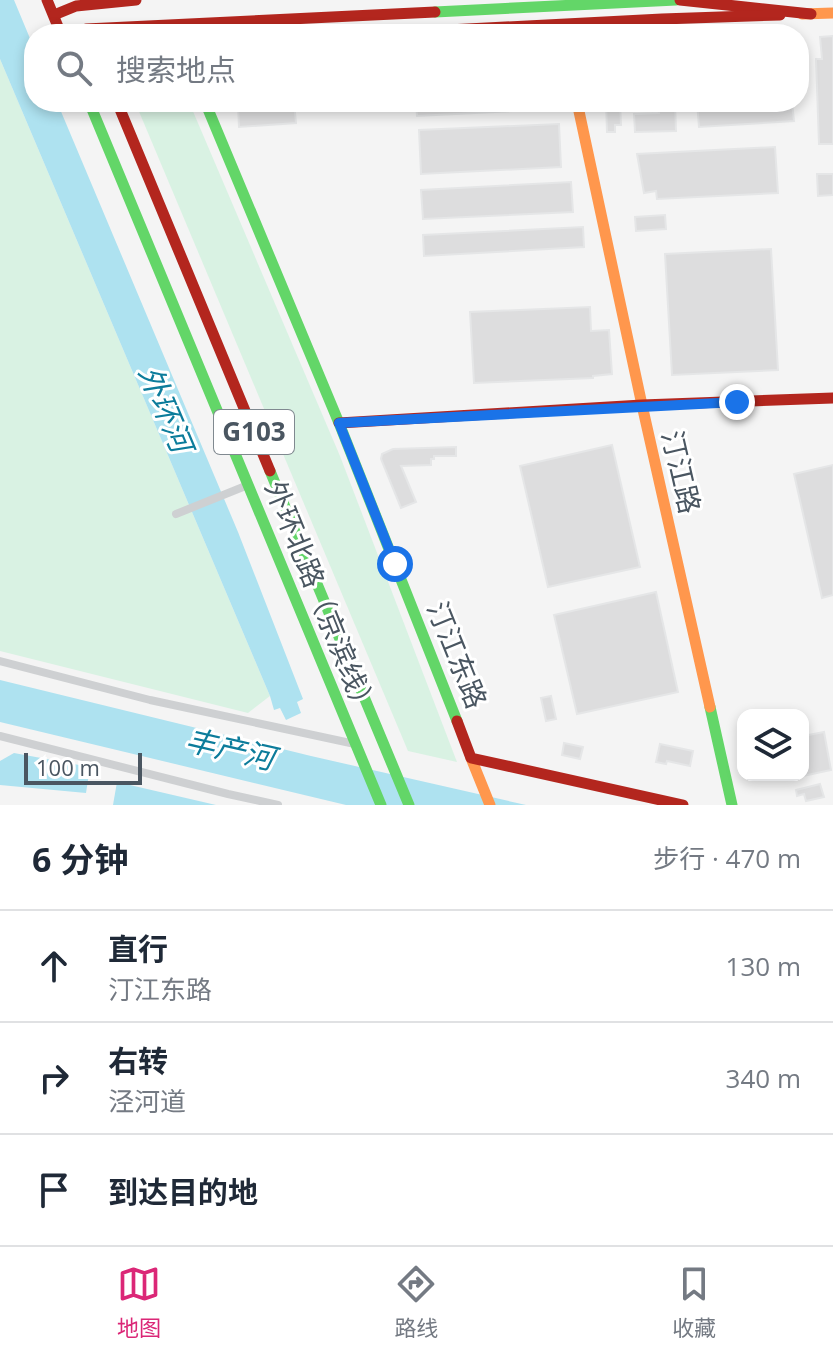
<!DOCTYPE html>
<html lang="zh">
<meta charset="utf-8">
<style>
:root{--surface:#fff;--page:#f2f2f3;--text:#1f2937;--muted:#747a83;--line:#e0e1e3;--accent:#db2777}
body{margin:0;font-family:"Open Sans","Noto Sans SC",sans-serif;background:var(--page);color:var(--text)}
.controls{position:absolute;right:24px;bottom:24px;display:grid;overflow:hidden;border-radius:16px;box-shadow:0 4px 12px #0003}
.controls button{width:72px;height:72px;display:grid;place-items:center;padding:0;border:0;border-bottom:2px solid var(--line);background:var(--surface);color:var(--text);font:40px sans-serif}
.scale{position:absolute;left:24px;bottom:20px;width:118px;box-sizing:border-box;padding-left:8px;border:4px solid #4a5661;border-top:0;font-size:22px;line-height:28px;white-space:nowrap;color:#4a5661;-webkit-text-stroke:6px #fff;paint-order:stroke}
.stop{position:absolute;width:24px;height:24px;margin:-18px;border:6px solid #1a73e8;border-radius:50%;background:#fff}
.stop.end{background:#1a73e8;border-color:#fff;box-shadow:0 2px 8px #0008}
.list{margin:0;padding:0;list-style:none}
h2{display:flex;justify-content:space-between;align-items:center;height:104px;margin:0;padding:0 32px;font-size:34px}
h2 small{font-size:26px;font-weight:400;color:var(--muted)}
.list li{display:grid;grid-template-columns:52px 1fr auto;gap:24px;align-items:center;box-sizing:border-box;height:112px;padding:0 32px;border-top:2px solid var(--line)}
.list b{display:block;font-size:30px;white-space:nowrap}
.list p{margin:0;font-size:26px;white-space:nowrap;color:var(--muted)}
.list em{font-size:26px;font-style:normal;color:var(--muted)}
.icon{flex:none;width:44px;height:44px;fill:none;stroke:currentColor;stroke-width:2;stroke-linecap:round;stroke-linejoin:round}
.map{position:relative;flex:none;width:833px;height:805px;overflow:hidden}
.search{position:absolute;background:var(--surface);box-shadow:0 4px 12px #0003;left:24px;right:24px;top:24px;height:88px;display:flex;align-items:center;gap:20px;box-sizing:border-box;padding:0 28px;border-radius:32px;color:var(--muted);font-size:30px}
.sheet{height:440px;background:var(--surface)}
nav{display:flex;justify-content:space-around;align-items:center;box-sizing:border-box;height:112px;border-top:2px solid var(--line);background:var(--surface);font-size:22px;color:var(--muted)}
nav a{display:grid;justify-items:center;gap:4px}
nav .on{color:var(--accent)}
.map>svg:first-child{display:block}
.green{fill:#d9f2e3}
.water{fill:#aee2f0}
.building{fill:#ddddde;stroke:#e5e6e7;stroke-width:2}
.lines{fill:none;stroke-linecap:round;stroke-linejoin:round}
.street{stroke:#ced0d2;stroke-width:8}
.fast{stroke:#63d668;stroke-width:11}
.slow{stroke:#ff974d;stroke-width:11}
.jam{stroke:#b3261e;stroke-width:11}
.route{stroke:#1a73e8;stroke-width:10}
.labels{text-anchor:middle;stroke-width:6;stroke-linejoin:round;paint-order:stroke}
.shield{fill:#fff;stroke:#808990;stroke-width:2}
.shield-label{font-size:26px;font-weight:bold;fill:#4a5661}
.street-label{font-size:28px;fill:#4a5661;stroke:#fff}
.water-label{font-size:30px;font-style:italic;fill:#0c7c9b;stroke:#fff}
</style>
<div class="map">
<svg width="833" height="805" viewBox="0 0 833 805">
<rect width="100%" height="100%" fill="#f4f4f4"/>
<g class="green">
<polygon points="0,59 270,696 248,713 0,651"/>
<polygon points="135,102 189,102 340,456 457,762 408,751"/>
</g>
<g class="water">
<polygon points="0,0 14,0 34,48 34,102 57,102 238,532 303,699 297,702 301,713 286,720 280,708 274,710 270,696 0,59"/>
<polygon points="0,680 311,756 526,805 346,805 0,722"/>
<polygon points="14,753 90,767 86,793 0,785 0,761"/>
<polygon points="117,782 216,805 113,805"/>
</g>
<g class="building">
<polygon points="833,36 833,144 819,144 816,59 822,59 820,37"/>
<polygon points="294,102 296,123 239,127 238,105"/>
<polygon points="416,102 551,102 551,109 417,116"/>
<polygon points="606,102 620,102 621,125 615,125 615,132 607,132"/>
<polygon points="658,102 675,102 676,131 635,132 634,114 659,113"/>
<polygon points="697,102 792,102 794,121 699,127"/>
<polygon points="559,124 561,167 421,174 419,130"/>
<polygon points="775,147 778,193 657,199 656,191 644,193 637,154"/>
<polygon points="817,174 833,174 833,195 818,196"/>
<polygon points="571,182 573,212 423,219 421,190"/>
<polygon points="665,215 666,229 636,231 635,217"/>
<polygon points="583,227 584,247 424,256 423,235"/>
<polygon points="771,249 778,370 672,375 665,254"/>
<polygon points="590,307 591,331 609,330 612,374 593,376 593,378 474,383 470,312"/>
<polygon points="612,445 640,567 548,587 520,466"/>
<polygon points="456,447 456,456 434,456 434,459 431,459 431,465 401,466 416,502 401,508 381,459 382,454 393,449"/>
<polygon points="833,465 833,595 822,598 794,474"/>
<polygon points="656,592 678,692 577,714 554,615"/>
<polygon points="551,696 556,719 546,721 541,698"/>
<polygon points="824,732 831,770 803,776 803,736"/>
<polygon points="564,743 583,747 580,759 562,755"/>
<polygon points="660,744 693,751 690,766 667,761 666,764 656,762"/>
<polygon points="820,784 824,797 806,801 804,794 797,796 796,790"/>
</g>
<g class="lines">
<g class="street">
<polyline points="176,514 248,485"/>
<polyline points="0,661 150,700 355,744"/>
<polyline points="0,736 228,794 278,805"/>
</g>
<g class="fast">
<polyline points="435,12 676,0"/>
<polyline points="89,102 381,805"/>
<polyline points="205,102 339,423 457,721"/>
<polyline points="270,471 409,805"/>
<polyline points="710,707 732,805"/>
</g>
<g class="slow">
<polyline points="802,14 833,13"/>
<polyline points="577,102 642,405 710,707"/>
<polyline points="471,758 490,805"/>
</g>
<g class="jam">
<polyline points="47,0 61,34"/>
<polyline points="680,0 811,14"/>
<polyline points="54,15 76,6 136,0"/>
<polyline points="75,34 86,29 435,12"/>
<polyline points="372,34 662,19 780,15"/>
<polyline points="117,102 270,471"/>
<polyline points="339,423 642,405 833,398"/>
<polyline points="457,721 471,758 683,805"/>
</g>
</g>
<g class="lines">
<polyline class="route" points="395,564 339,423 737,402"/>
</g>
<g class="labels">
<rect class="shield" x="214" y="410" width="80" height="44" rx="6"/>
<g class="shield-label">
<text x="254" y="441">G103</text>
</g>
<g class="street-label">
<text transform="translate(681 472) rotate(77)" y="10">汀江路</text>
<text transform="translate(321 599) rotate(68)" y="10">外环北路（京滨线）</text>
<text transform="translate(457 655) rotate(68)" y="10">汀江东路</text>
</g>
<g class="water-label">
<text transform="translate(165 409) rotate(67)" y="10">外环河</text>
<text transform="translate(230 750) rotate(13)" y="10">丰产河</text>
</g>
</g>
</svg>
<div class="controls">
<button><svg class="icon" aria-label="layers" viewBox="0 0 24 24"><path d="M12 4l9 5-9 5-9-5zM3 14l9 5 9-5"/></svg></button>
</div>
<div class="scale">100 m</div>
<div class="stop" style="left:395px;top:564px"></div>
<div class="stop end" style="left:737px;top:402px"></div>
<div class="search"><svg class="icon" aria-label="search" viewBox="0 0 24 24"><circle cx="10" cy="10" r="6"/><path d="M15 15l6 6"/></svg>搜索地点</div>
</div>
<section class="sheet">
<h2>6 分钟<small>步行 · 470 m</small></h2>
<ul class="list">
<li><svg class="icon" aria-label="ahead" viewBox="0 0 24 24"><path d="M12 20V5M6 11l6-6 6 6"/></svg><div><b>直行</b><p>汀江东路</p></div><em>130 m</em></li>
<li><svg class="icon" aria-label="right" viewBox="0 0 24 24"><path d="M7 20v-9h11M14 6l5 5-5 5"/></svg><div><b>右转</b><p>泾河道</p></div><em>340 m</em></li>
<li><svg class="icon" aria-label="arrive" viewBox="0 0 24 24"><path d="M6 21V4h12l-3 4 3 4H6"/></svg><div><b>到达目的地</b></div></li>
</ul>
</section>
<nav>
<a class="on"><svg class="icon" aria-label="map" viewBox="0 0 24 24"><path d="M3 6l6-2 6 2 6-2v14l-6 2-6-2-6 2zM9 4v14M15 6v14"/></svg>地图</a>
<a><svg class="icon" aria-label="directions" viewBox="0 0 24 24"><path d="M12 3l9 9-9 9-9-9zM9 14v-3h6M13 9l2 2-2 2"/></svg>路线</a>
<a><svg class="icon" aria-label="saved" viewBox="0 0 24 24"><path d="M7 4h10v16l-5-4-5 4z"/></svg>收藏</a>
</nav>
